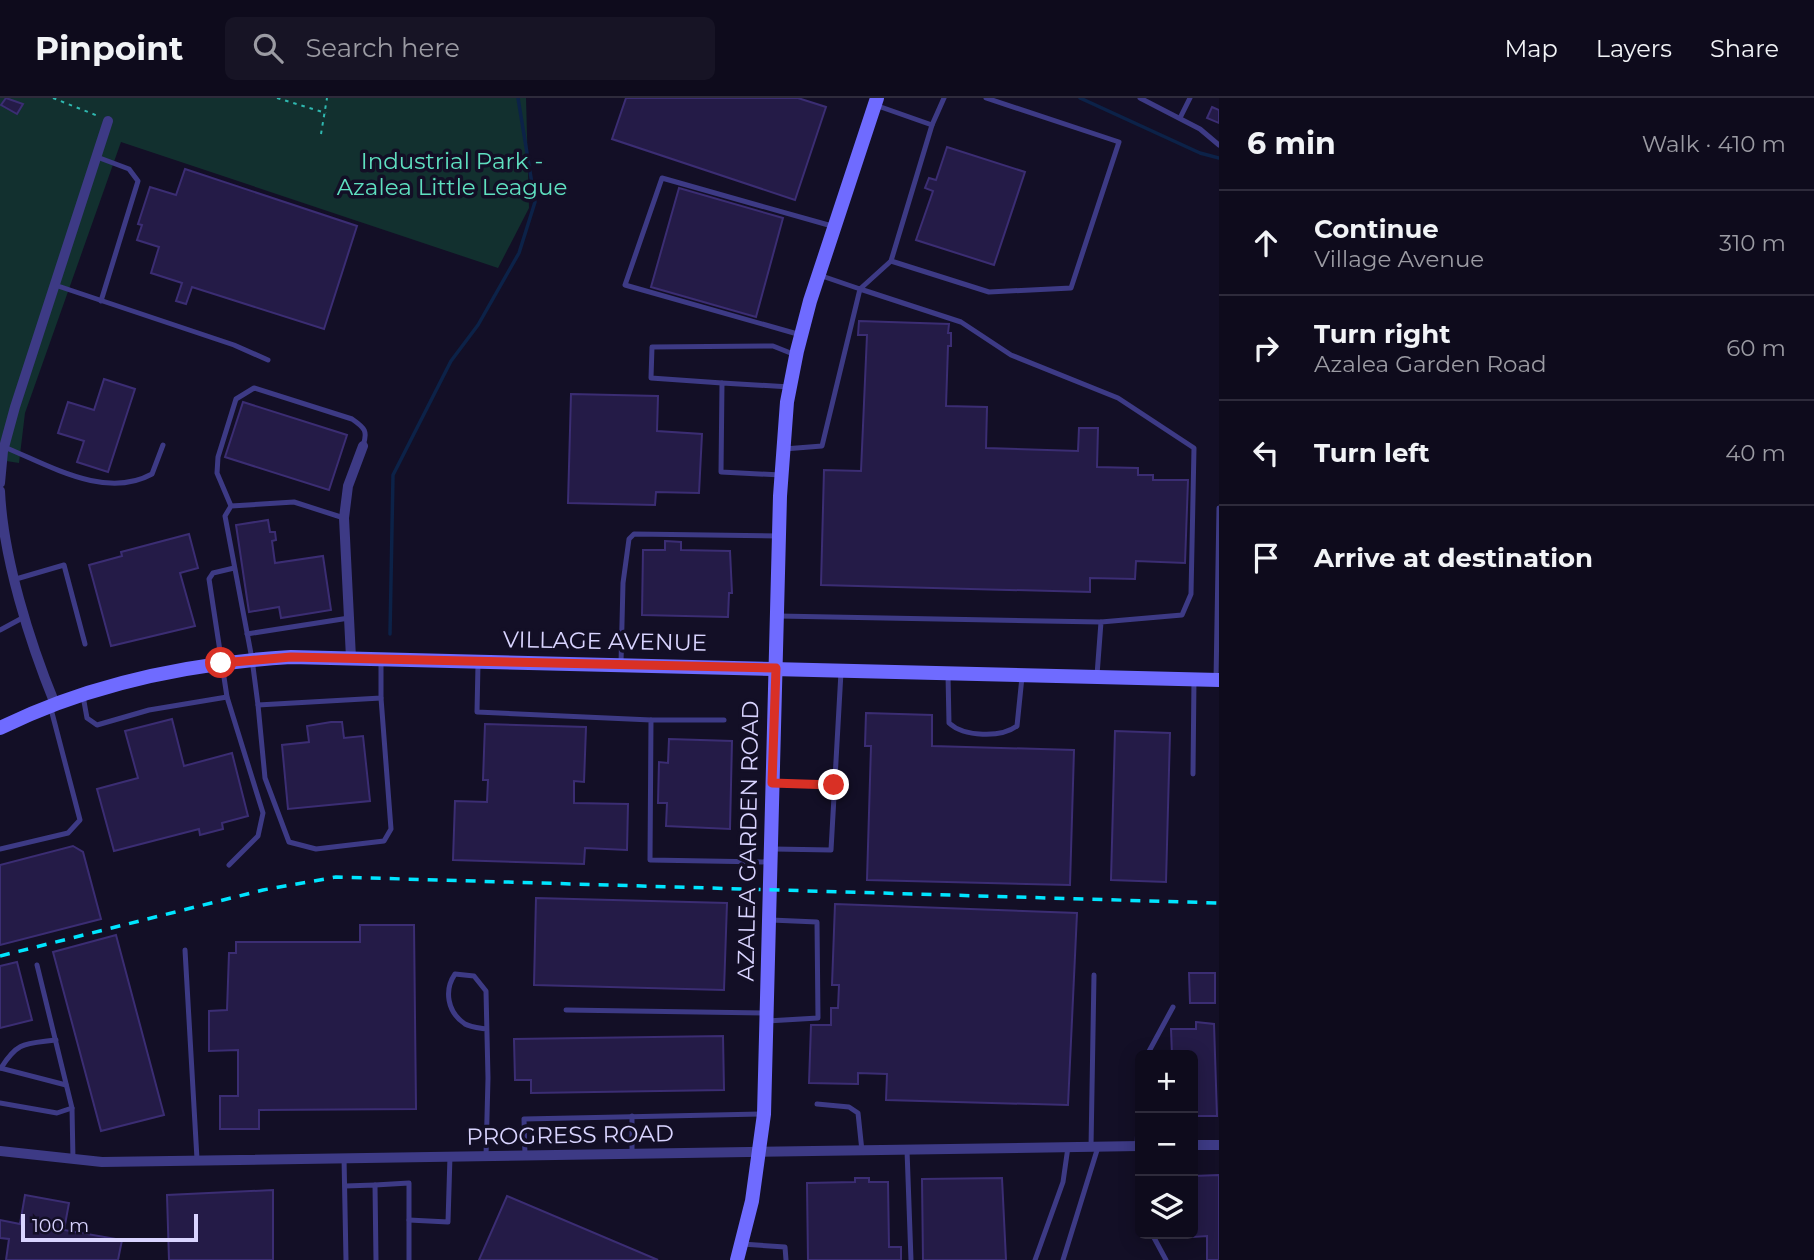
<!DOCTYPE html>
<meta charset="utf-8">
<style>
:root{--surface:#0e0b1c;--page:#171425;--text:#f1f3f6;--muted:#9b9ba3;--line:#2e2b3b}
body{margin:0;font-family:Montserrat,sans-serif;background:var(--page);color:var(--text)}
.controls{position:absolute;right:21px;bottom:21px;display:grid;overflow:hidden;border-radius:10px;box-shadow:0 4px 18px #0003}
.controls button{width:63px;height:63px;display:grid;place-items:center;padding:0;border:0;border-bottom:2px solid var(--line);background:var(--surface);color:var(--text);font:35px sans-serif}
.scale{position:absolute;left:21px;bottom:18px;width:177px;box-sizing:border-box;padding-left:7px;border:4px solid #d9d4ff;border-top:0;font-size:19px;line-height:24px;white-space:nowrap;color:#d9d4ff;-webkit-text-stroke:5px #130f26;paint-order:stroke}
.stop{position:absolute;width:21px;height:21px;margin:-16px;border:5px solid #d93025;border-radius:50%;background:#fff}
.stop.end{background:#d93025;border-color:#fff;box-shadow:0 2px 7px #0008}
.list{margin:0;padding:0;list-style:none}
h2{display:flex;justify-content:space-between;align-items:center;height:91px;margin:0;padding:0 28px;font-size:30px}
h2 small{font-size:23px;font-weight:400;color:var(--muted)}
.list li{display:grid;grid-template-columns:46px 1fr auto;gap:21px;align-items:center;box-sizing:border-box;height:105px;padding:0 28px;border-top:2px solid var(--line)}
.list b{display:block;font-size:26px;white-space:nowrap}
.list p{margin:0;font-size:23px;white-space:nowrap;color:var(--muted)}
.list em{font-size:23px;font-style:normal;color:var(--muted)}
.icon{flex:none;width:38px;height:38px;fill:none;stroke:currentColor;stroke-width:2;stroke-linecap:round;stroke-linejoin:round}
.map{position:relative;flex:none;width:1219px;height:1162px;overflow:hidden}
header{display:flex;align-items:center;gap:42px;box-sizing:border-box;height:98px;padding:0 35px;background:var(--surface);border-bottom:2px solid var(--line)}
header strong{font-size:33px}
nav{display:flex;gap:38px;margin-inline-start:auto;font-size:24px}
.search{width:490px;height:63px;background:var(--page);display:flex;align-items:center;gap:18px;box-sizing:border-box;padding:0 24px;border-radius:10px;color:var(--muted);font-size:26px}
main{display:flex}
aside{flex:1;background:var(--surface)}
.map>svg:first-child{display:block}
.green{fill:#12302f}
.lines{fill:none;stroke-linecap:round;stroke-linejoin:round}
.stream{stroke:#0c2248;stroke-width:3.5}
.building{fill:#241b47;stroke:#3b2d73;stroke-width:2}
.path{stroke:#2fb8b0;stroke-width:2;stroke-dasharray:3.5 5;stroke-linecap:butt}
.lane{stroke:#3d3a85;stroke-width:5}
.street{stroke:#3d3a85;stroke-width:10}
.secondary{stroke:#6f6bff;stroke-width:14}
.rail{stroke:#00e5ff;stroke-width:3.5;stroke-dasharray:10 9;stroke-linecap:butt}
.route{stroke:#d93025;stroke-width:9}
.labels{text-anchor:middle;stroke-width:7;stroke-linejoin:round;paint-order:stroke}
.park-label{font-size:23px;fill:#5fe0c0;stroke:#130f26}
.street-label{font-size:23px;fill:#d9d4ff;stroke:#130f26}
</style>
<header>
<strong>Pinpoint</strong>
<div class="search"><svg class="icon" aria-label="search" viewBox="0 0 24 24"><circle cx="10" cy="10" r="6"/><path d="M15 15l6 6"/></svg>Search here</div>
<nav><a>Map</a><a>Layers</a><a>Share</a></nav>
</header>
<main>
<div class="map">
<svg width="1219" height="1162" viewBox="0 0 1219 1162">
<rect width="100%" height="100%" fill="#130f26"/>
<polygon class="green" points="0,0 526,0 529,110 498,170 121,44 25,315 19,365 0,362"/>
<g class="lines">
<g class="stream">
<polyline points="1080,0 1200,55 1219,60"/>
<polyline points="390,536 393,377 451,263 478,227 519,155 535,104 518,0"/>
</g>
</g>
<g class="building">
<polygon points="6,0 23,6 17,16 1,7"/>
<polygon points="626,0 798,0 826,9 795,102 612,41"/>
<polygon points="1212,9 1219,12 1219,25 1207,20"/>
<polygon points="947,49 1025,74 994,167 916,142 933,93 925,90 929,80 936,82"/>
<polygon points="185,71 357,128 324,231 192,189 186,206 176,203 182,185 151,175 159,149 137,142 142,127 138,126 150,89 176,97"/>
<polygon points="679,90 783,120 756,219 651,189"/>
<polygon points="859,223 949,226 948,235 951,235 951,248 948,248 946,308 987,309 986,350 1078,353 1079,330 1098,330 1097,369 1138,370 1138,377 1153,377 1153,382 1188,382 1185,465 1136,463 1135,481 1090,480 1090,494 821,487 824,372 861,373 867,237 858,237"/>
<polygon points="104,281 135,291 108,374 77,364 84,343 58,335 68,304 94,312"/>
<polygon points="571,296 658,298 657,333 702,336 699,395 656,394 655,407 568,405"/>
<polygon points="243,304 347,337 329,392 225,359"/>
<polygon points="268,422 270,434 275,434 276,442 272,443 275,465 323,458 331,512 281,520 279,509 249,514 236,427"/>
<polygon points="189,436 198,470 180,475 195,528 111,548 89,467 122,458 121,454"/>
<polygon points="665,443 681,444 681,452 730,453 732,495 729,495 728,519 642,517 643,452 665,452"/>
<polygon points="866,615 932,617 932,648 1074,652 1070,787 867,782 871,648 865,648"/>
<polygon points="172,621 184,668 232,655 248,718 222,725 223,731 200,737 199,731 114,753 97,691 138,680 125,633"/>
<polygon points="331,624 342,624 344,640 363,638 370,703 288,711 282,647 309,644 307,628"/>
<polygon points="485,626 586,629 584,684 574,683 574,705 628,706 627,752 585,750 584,766 453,762 455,703 487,704 488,682 483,682"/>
<polygon points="1115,633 1170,635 1166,784 1111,782"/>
<polygon points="669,641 732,643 730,731 666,728 667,705 658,705 659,664 668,665"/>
<polygon points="73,748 83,754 101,821 0,847 0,767"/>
<polygon points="536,800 727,805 724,892 534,887"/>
<polygon points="835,806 1077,815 1068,1007 886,1002 887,976 858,975 858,986 809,985 811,927 831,927 831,910 838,910 839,887 832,887"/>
<polygon points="360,827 414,827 416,1011 259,1012 259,1031 220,1031 220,998 238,998 238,952 209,953 209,913 227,912 229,855 236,855 236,844 360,844"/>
<polygon points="116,837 164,1017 101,1033 53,854"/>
<polygon points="17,864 32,922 0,930 0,868"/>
<polygon points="1189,875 1215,875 1215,905 1190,905"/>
<polygon points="1196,924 1214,926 1217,1018 1193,1018 1193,957 1172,957 1171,931 1196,931"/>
<polygon points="723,938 724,992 531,995 531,982 515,982 514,941"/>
<polygon points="1219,1077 1219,1162 1207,1162 1207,1138 1193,1139 1193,1078"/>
<polygon points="855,1080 869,1080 869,1084 888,1084 889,1149 901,1149 901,1162 808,1162 807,1085 855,1084"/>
<polygon points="1002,1080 1006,1162 923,1162 922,1081"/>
<polygon points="273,1092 273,1162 169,1162 167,1097"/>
<polygon points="25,1097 69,1105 64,1132 122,1142 118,1162 6,1162 9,1141 0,1140 0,1122 20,1126"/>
<polygon points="507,1098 658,1162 479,1162"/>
</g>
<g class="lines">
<g class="path">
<polyline points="53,0 98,18"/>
<polyline points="277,0 326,15"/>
<polyline points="321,36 327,0"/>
</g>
<g class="lane">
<polyline points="1140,0 1200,31 1219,47"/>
<polyline points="878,8 932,27 944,0"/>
<polyline points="1180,20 1190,0"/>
<polyline points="97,59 129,71 138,83 101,203"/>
<polyline points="891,163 989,194 1071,190 1119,44 986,0"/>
<polyline points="819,177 860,191 891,163 932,27"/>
<polyline points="55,187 234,247 268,262"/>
<polyline points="801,237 625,187 662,80 832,128"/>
<polyline points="722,285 651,280 652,249 773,248 793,256"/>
<path d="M4,349C49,367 105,402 152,376L163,347"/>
<polyline points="784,351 822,348 860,191 961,224 1011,257 1118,300 1194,350 1191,496 1182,517 1101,524 1097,577"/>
<polyline points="781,377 721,374 722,285 790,289"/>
<path d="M231,408L217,375L218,359L236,301L254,290L352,321C365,330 368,333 363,348"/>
<polyline points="344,420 294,404 231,408 225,418 252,561 258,607 381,600 381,563"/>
<polyline points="16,481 64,467 85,546"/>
<polyline points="778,518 1101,524"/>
<polyline points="0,532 26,518"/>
<polyline points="247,536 349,520"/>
<polyline points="621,565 623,485 629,441 634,436 779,438"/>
<polyline points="478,566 477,614 651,622 650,762 770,764"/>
<path d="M948,577L949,625C964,639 1001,640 1017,628L1022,579"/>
<polyline points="1216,582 1219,410"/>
<polyline points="83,598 87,620 97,627 149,612 227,599"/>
<polyline points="258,607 265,680 289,744 316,751 384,743 391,731 381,600"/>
<polyline points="651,622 724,622"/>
<polyline points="1193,676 1194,581"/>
<polyline points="775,685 834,687"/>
<polyline points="0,751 68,735 80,722 51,611"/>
<polyline points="774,751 831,752 841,574"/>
<polyline points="229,767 258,738 263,715 227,599 209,481 213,475 234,470"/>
<polyline points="185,852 197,1061"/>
<polyline points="37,867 72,1010 73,1062"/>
<polyline points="566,912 764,915"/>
<polyline points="767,923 818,920 817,824 771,822"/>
<polyline points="1147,957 1173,909"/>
<polyline points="0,970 66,987"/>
<path d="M1,970C18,943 25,946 56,942"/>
<polyline points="0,1005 57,1015 72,1010"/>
<polyline points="817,1006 849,1009 858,1015 862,1053"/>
<polyline points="632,1018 632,1055"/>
<polyline points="1137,1048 1140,984"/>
<polyline points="1091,1049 1094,877"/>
<polyline points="907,1052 911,1162"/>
<polyline points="525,1057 524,1021 761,1016"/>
<path d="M486,1058L488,980L486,893L474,878L455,876C444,892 447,914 465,926C470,929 480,930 486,931"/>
<polyline points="344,1059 346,1162"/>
<polyline points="375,1087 409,1085 409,1162"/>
<polyline points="345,1088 375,1087 376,1162"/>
<polyline points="409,1122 448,1124 450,1058"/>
<polyline points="1152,1136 1166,1162"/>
<polyline points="742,1146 785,1149 786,1162"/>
<polyline points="1035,1162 1063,1084 1068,1049"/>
<polyline points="1063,1162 1098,1049"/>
</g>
<g class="street">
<polyline points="0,385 3,353 15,309 108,23"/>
<path d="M0,393C3,460 30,545 55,606"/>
<polyline points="351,560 344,420 348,388 363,348"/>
<polyline points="1193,1047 1219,1047"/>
<polyline points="0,1053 102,1064 1140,1048"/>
</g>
<g class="secondary">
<path d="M0,630C91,585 190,565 291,559L1219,582"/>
<polyline points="737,1162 752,1103 764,1016 780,398 787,304 797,253 810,203 877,0"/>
</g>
<polyline class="rail" points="0,858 263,792 336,779 1219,805"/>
</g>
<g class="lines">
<polyline class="route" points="221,565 291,559 776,570 772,685 834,687"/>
</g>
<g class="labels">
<g class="park-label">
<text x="452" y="71">Industrial Park -<tspan x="452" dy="26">Azalea Little League</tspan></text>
</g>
<g class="street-label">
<text transform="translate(605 543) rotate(1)" y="8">VILLAGE AVENUE</text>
<text transform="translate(748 743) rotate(-89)" y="8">AZALEA GARDEN ROAD</text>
<text transform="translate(570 1037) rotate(-1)" y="8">PROGRESS ROAD</text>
</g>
</g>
</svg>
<div class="controls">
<button>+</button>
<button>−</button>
<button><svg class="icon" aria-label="layers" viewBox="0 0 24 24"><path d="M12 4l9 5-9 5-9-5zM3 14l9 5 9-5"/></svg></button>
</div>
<div class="scale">100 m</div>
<div class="stop" style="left:221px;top:565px"></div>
<div class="stop end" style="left:834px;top:687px"></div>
</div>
<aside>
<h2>6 min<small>Walk · 410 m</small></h2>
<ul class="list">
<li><svg class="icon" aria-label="ahead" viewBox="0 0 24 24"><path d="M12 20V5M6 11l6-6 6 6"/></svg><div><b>Continue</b><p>Village Avenue</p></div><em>310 m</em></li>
<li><svg class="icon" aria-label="right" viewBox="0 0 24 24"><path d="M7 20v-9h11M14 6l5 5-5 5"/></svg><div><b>Turn right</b><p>Azalea Garden Road</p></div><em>60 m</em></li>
<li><svg class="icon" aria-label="left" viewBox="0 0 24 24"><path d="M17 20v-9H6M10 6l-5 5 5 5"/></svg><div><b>Turn left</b></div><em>40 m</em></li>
<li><svg class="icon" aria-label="arrive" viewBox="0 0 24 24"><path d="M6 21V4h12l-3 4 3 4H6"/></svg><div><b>Arrive at destination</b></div></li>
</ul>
</aside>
</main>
